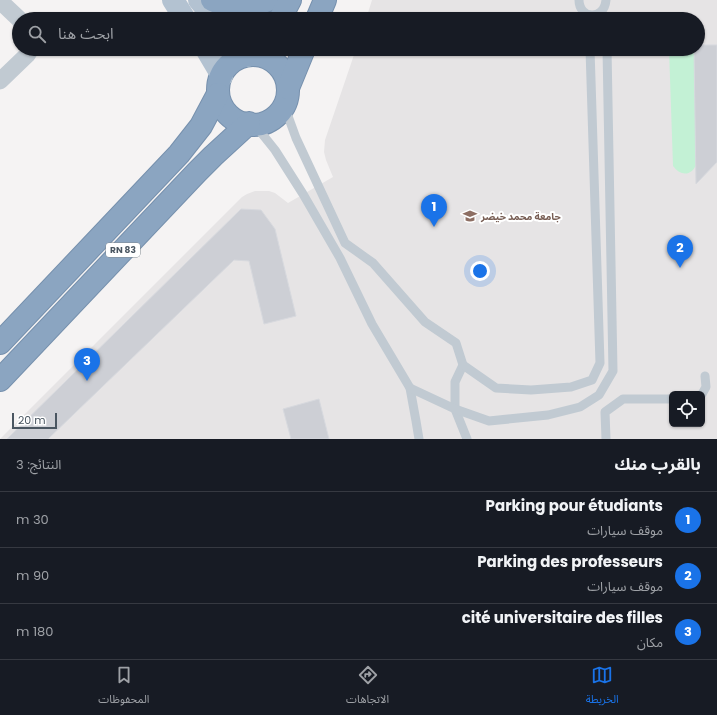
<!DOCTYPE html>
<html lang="ar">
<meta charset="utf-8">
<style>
:root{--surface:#171b24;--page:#242831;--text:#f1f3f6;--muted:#9ea1a6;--line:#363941;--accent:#1a73e8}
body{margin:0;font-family:Poppins,"Noto Sans Arabic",sans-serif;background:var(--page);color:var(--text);direction:rtl}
.controls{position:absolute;right:12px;bottom:12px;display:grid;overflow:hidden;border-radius:6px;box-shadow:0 1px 3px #0004}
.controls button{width:36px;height:36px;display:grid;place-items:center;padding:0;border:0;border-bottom:1px solid var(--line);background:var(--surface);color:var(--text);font:20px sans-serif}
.scale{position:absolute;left:12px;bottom:10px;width:45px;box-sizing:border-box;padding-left:4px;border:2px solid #4a5661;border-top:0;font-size:11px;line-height:14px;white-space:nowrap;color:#4a5661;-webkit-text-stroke:3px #fff;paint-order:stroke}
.you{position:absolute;left:480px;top:271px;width:14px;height:14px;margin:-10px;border:3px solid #fff;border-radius:50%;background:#1a73e8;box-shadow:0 0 0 6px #1a73e833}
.badge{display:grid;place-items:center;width:26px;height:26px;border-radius:50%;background:var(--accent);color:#fff;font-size:13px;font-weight:700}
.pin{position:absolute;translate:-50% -33px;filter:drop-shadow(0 1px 2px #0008)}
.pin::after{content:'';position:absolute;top:21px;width:14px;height:12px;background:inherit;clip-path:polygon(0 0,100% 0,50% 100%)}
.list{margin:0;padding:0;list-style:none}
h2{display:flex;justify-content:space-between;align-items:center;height:52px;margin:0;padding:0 16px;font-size:17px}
h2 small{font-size:13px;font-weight:400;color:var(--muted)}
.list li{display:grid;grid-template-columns:26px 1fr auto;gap:12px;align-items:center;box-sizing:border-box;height:56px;padding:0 16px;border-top:1px solid var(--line)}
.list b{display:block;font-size:15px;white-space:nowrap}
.list p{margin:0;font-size:13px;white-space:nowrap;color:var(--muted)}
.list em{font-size:13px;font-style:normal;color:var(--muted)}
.icon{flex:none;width:22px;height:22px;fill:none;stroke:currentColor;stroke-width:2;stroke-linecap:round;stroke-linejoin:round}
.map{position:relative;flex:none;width:717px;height:439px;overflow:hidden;direction:ltr}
.search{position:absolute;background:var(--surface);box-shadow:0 1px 3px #0004;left:12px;right:12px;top:12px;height:44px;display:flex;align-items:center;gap:10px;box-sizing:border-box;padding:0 14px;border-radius:22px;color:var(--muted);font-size:15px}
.sheet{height:220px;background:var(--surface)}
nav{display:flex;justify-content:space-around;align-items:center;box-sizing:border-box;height:56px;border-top:1px solid var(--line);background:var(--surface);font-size:11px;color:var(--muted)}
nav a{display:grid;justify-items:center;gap:2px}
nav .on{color:var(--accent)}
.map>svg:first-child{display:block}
.education{fill:#e6e4e5;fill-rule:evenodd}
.green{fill:#c3f1d5}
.building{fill:#cdcfd5;stroke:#d7d9de}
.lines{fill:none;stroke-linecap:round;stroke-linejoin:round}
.highway-casing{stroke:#7690ad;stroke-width:24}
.lane{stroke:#c1cad2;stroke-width:9}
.street{stroke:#c1cad2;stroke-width:17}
.primary{stroke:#b3c2d1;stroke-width:22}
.highway{stroke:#8ba5c1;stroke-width:22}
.labels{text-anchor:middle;stroke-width:4;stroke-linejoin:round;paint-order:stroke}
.shield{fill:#fff;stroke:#808990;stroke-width:1}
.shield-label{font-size:9px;font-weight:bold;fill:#4a5661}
.education-label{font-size:10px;font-weight:bold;fill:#785e54;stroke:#fff;text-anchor:start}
</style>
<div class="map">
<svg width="717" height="439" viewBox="0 0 717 439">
<rect width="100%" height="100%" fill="#f5f3f3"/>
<path class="education" d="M372,0H717V439H0L242,197L247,194L255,191H269L275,193L288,203L333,177L326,160L324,152L325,140L356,49H698V19H366ZM672,394H702V424H672Z"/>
<path class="green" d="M669,49H695L697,163C692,176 681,177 673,166Z"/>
<g class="building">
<polygon points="698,45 717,45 717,162 696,184 694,49 698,49"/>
<polygon points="241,209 261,210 275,229 296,316 264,324 249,261 234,260 48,439 7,439"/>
<polygon points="319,399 329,439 291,439 283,409"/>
</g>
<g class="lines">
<defs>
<g id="highway">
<polyline points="212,0 226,6 250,7 268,0"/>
<polyline points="280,19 290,0"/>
<polyline points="317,19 325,0"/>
<circle cx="253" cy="90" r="35"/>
<polyline points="288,88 304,49"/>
<polyline points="0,343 179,154 201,126 218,94"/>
<polyline points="0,380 197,172 213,156 249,123"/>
</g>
</defs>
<use href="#highway" class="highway-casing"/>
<g class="lane">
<path d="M579,0C579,19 604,21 606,0"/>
<polyline points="284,105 296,138 345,243 373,263 425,322 456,343 463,365 455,382 455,409 467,439"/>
<polyline points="255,125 275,150 303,194 340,258 372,324 410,388 416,421 419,439"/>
<polyline points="463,365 496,388 531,390 571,387 592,380 600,363 590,49"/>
<polyline points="410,388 455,409 489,421 548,415 580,407 599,395 613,371 607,49"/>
<polyline points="702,394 706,387 705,376"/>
<polyline points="606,439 605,412 623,399 672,399"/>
</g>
<g class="street">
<polyline points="0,1 19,19"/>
<polyline points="0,81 27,55 31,49"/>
</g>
<g class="primary">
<polyline points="173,0 185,19"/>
<polyline points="199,0 215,19"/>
<polyline points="206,49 222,76"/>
<polyline points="241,49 247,56"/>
</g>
<use href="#highway" class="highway"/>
</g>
<defs>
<symbol id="university-bare" viewBox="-9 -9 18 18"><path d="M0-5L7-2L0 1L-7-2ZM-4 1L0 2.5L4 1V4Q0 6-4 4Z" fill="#8d6e63" stroke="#fff" stroke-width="2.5" paint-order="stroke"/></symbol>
</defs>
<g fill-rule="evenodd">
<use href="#university-bare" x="460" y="206" width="20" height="20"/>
</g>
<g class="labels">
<rect class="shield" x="106" y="243" width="34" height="14" rx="3"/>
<g class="shield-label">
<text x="123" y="253">RN 83</text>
</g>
<g class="education-label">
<text x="481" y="220">جامعة محمد خيضر</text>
</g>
</g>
</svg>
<div class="controls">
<button><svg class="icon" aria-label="locate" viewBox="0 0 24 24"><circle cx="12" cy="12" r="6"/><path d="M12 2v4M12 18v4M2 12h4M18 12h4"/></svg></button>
</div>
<div class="scale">20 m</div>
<div class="you"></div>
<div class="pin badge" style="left:434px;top:227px">1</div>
<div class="pin badge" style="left:680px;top:268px">2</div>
<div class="pin badge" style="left:87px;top:381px">3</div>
<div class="search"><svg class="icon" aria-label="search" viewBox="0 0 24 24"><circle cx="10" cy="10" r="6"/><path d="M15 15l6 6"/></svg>ابحث هنا</div>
</div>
<section class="sheet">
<h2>بالقرب منك<small>النتائج: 3</small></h2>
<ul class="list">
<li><span class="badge">1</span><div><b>Parking pour étudiants</b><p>موقف سيارات</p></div><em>30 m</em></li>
<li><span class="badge">2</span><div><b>Parking des professeurs</b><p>موقف سيارات</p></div><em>90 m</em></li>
<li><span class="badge">3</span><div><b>cité universitaire des filles</b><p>مكان</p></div><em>180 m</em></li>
</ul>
</section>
<nav>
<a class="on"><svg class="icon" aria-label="map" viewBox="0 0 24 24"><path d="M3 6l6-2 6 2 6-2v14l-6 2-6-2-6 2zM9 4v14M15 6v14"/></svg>الخريطة</a>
<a><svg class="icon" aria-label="directions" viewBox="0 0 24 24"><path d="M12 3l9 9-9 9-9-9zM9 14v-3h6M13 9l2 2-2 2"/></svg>الاتجاهات</a>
<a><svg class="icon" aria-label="saved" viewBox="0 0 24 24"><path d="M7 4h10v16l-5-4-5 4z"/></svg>المحفوظات</a>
</nav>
